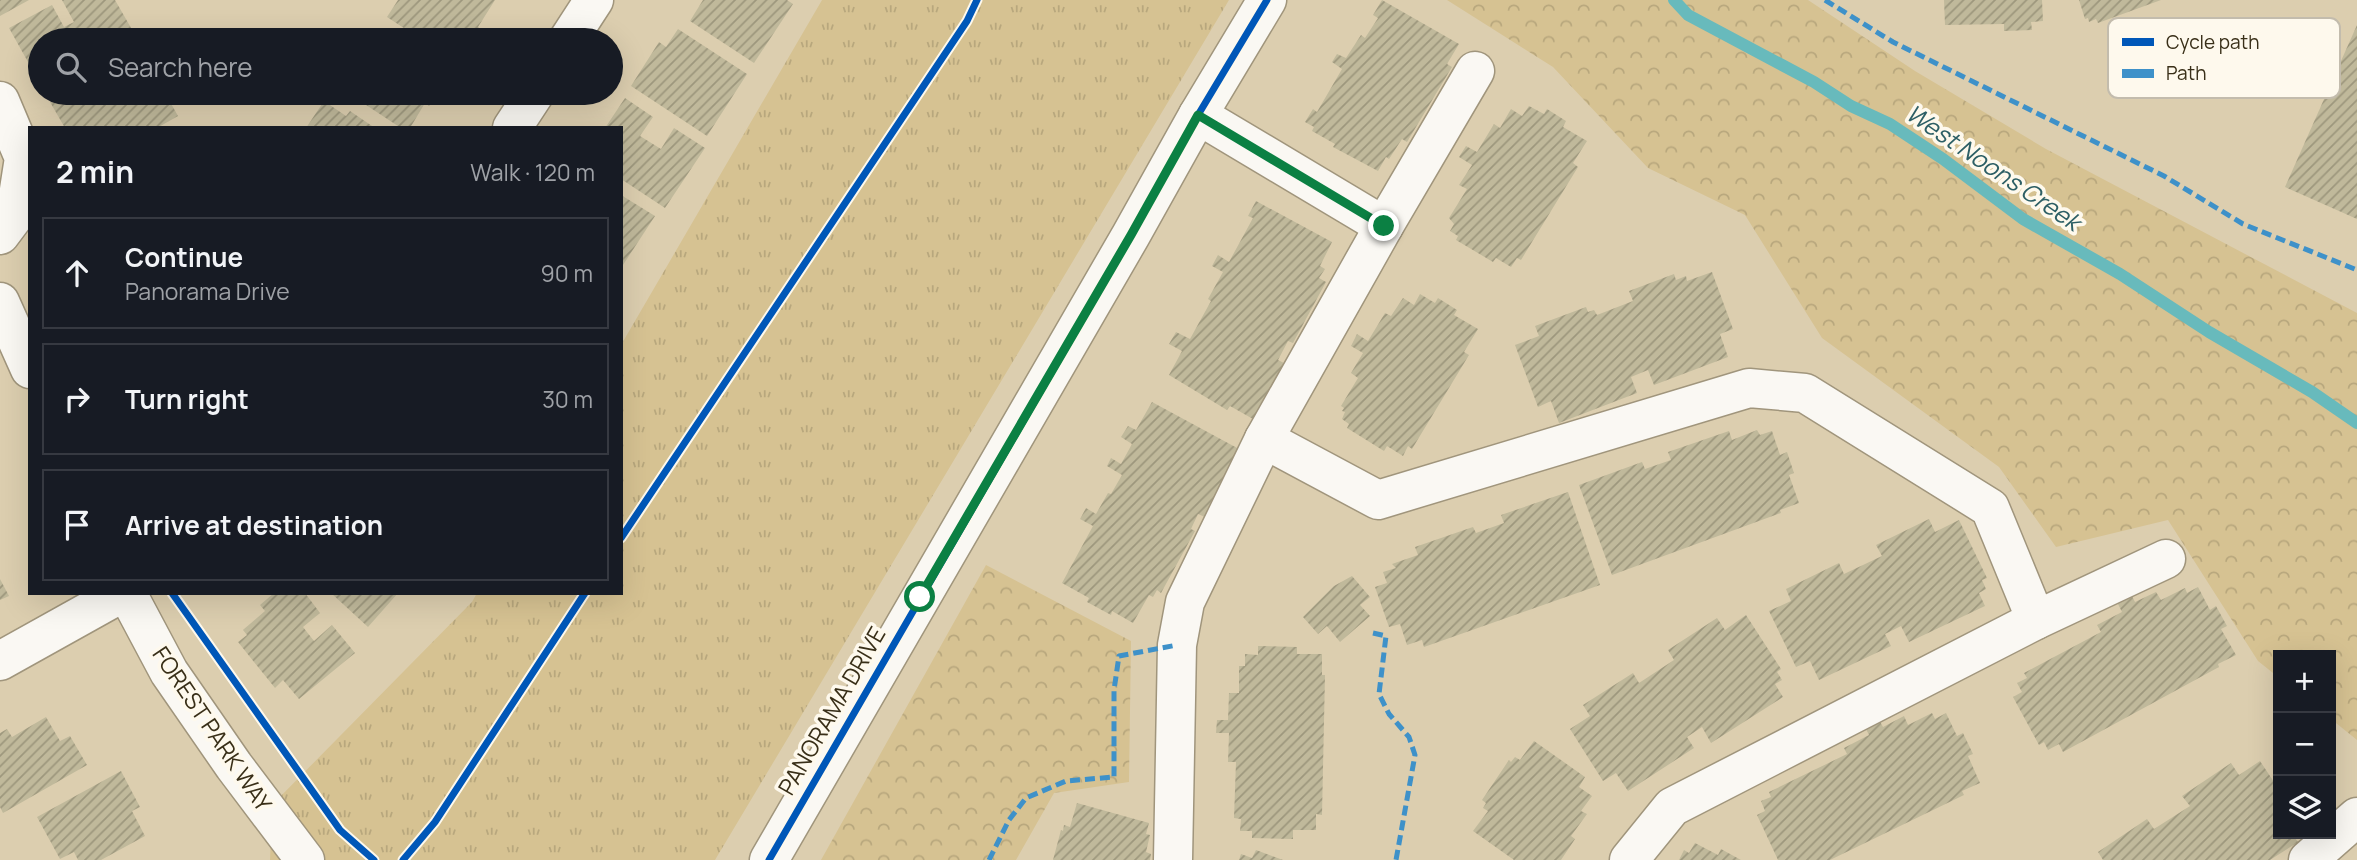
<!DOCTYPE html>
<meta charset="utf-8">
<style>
:root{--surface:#171b24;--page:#20242c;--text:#f1f3f6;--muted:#9ea1a6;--line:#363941}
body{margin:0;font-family:Manrope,sans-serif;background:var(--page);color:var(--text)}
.controls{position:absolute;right:21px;bottom:21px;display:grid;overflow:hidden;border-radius:0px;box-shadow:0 7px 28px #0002}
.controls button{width:63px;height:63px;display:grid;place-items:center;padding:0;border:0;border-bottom:2px solid var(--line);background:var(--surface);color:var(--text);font:35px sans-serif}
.stop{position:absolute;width:21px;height:21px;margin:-16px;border:5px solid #0b8043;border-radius:50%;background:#fff}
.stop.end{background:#0b8043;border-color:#fff;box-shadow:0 2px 7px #0008}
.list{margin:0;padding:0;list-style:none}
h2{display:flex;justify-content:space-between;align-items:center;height:91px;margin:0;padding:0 28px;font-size:30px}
h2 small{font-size:23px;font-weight:400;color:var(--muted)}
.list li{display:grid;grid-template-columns:46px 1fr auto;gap:21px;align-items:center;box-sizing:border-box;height:112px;margin:0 14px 14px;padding:0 14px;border:2px solid var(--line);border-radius:0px}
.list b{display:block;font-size:26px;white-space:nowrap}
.list p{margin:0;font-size:23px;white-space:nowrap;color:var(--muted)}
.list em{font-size:23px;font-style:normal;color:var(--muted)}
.icon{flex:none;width:38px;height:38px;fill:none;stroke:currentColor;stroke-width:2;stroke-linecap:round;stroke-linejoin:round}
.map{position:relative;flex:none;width:2357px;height:860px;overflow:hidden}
.search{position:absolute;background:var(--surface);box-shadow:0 7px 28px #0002;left:28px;top:28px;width:595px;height:77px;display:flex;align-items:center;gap:18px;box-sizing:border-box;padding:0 24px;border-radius:38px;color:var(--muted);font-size:26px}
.panel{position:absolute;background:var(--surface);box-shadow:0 7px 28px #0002;left:28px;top:126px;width:595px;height:469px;border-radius:0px}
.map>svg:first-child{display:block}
.forest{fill:url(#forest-crowns)}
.park{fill:url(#park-tufts)}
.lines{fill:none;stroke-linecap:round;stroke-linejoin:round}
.stream{stroke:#68babc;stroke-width:12}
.building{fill:url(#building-hatch)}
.minor-casing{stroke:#a0957c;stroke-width:41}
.minor{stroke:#faf8f3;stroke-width:38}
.quiet{stroke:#3e91c9;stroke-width:5;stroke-dasharray:10 5;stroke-linecap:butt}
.cycleway-casing{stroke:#fef9ed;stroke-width:11}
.cycleway{stroke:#0057b8;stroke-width:7}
.route{stroke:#0b8043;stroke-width:9}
.labels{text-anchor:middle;stroke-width:7;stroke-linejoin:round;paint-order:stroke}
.street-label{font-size:23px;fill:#392f18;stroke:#fef9ed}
.water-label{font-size:24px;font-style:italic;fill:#2d5f65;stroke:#fef9ed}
.key{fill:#fef9ed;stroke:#c3bcad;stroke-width:2}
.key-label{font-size:19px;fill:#392f18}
</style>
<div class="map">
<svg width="2357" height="860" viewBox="0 0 2357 860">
<defs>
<pattern id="forest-crowns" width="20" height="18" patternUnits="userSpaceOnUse" patternTransform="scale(1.75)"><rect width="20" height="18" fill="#d6c292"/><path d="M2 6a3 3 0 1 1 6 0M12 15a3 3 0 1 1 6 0" fill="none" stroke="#b8a77d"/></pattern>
<pattern id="park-tufts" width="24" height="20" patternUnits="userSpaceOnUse" patternTransform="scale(1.75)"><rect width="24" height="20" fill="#d6c292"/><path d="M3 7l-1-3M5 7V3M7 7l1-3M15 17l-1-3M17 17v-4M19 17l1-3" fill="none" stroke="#b8a77d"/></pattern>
<pattern id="building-hatch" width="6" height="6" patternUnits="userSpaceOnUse" patternTransform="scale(1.75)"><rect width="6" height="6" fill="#c0b99b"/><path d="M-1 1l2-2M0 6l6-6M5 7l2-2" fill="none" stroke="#9d977d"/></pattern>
</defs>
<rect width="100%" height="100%" fill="#dcceaf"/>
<g class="forest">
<polygon points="1447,0 1808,0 1915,71 2046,149 2357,313 2357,740 2331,719 2331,655 2278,655 2278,677 2258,661 2168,520 2056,547 1999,467 1822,338 1745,215 1648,168 1553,67"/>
<polygon points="986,565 1131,641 1129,782 1054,793 1016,860 821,860"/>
</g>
<polygon class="park" points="822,0 1229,0 715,860 270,860 272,805 472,602 477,593 621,593 621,345"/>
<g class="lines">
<polyline class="stream" points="1674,0 1688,15 1814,82 1851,106 1890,124 1943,159 2023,219 2120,274 2209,332 2312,392 2357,423"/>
</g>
<g class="building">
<polygon points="0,0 29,0 0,16"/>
<polygon points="62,0 115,0 138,40 40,40 40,67 33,71 9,28 52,5 64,27 74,22"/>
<polygon points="398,0 495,0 478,27 490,35 487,40 422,40 387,17"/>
<polygon points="703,0 787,0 793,4 754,63 690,21"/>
<polygon points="1382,0 1459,44 1447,64 1452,67 1407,142 1402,139 1389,159 1386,157 1378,171 1333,147 1335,144 1312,131 1314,127 1305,122 1313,109 1317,112 1342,69 1332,62 1337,54 1346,58 1361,35 1365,38 1378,18 1373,15"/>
<polygon points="1944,0 2042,0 2043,21 2031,22 2032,30 2004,31 2004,24 1945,25"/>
<polygon points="2079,0 2161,0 2098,23 2096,19 2089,22 2088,18 2085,19"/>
<polygon points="2357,25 2357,219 2285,187"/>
<polygon points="382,29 401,40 375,40"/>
<polygon points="678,29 747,74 707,136 631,86 659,42 666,47"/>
<polygon points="67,93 93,93 100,104 114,95 113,93 165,93 178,116 157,128 65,128 50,102"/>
<polygon points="362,93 438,93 429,106 425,103 410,128 401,128 363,103 367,96"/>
<polygon points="625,98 653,117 640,136 661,149 674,128 705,148 665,208 621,179 621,128 605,128"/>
<polygon points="324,101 346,116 350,111 375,128 306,128"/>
<polygon points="1529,106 1544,114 1547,109 1566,121 1563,127 1587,141 1573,163 1578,167 1521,260 1517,258 1511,267 1496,258 1493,262 1456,240 1458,236 1450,231 1454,224 1449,218 1467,189 1459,185 1472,165 1459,157 1466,146 1477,152 1494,124 1500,128 1511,109 1522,116"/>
<polygon points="621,195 655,216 621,268"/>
<polygon points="1256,201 1332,242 1320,266 1325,269 1319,278 1326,282 1293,343 1288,341 1278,360 1284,363 1253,419 1230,406 1227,410 1169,375 1182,351 1169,344 1176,332 1190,339 1211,301 1208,299 1223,272 1212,266 1218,255 1229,262 1253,218 1248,216"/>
<polygon points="1712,272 1733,329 1720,334 1728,357 1654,385 1648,370 1631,377 1637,393 1559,423 1551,401 1538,407 1515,345 1539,336 1535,326 1586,307 1588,312 1594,310 1597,315 1633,301 1629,291 1674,274 1676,280 1686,276 1687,281"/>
<polygon points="1420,294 1435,303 1438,298 1457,310 1454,315 1478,329 1464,352 1469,355 1412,449 1408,446 1403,456 1387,446 1384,451 1347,428 1349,424 1342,419 1345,412 1342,411 1344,408 1341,406 1358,378 1351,373 1363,353 1351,346 1357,334 1368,341 1385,313 1391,316 1403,298 1414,305"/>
<polygon points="1152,402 1239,449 1234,464 1205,517 1198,514 1191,529 1195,531 1161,593 1157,590 1153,597 1149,595 1133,623 1112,611 1111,615 1087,602 1089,598 1062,583 1093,526 1080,519 1086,508 1096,514 1108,493 1111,494 1122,475 1107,466 1111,458 1121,464 1132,444 1121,437 1128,426 1136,430"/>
<polygon points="1757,430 1760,435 1772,431 1780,455 1787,452 1794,473 1789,475 1799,503 1780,510 1781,513 1612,575 1579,485 1642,462 1645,469 1671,460 1668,452 1729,431 1732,440"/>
<polygon points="1568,492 1600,585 1424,647 1422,640 1407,645 1400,624 1389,627 1375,587 1387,583 1383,572 1396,568 1392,564 1418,555 1415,547 1473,527 1476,533 1504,523 1501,515"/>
<polygon points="1929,519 1935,532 1959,520 1987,578 1982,580 1986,589 1979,593 1985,606 1909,642 1901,626 1885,634 1891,646 1819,680 1810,661 1796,667 1769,611 1791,601 1786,589 1839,563 1844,574 1882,556 1876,545"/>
<polygon points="1352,576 1370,597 1360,605 1370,616 1340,642 1327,626 1318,634 1303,617 1334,586"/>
<polygon points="0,579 9,596 0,600"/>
<polygon points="2198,587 2210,610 2216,606 2227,626 2221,629 2236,655 2218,664 2219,667 2063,752 2059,744 2048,750 2044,742 2039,745 2013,697 2022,692 2017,683 2027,678 2024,673 2101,632 2097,625 2122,612 2115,598 2129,590 2135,602 2156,592 2161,600 2185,588 2187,593"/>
<polygon points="274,593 305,593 320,613 303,627 314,641 332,625 355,653 299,699 283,680 275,688 238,642 247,635 243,630 265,611 260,605"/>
<polygon points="331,593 398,593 368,627"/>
<polygon points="1746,615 1781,669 1777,672 1782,680 1775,684 1783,697 1711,743 1702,727 1687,737 1694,748 1628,791 1616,773 1603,781 1570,729 1590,716 1583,705 1633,673 1639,683 1674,660 1668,650 1717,618 1725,630"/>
<polygon points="1258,646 1297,647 1297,654 1322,654 1322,675 1325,675 1322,815 1316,814 1316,830 1293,830 1293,839 1252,838 1252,831 1240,831 1241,819 1234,818 1236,762 1228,762 1229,733 1216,733 1217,720 1228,720 1229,693 1239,693 1239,666 1245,666 1245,654 1258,655"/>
<polygon points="1932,713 1935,719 1946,713 1957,736 1963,733 1973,754 1968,756 1980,783 1962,791 1964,795 1830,860 1778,860 1757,815 1765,811 1761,801 1771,797 1769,792 1847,754 1844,748 1869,735 1862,721 1876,714 1883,727 1904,716 1908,725"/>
<polygon points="46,717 60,741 70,736 87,765 3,813 0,807 0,733 7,729 12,737"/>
<polygon points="1534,741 1585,777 1579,787 1592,796 1581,811 1587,814 1571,836 1575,839 1561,860 1514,860 1473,831 1488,811 1483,808 1486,803 1482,800 1509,760 1511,762 1515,757 1520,760"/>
<polygon points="2260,761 2278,788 2278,834 2292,834 2298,842 2270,860 2103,860 2098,852 2147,819 2154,829 2190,806 2182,796 2231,763 2239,775"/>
<polygon points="121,771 140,807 132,811 145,836 101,860 78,860 74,852 60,859 37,817"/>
<polygon points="1077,803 1149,823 1146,834 1150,835 1146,852 1151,854 1150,860 1053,860 1061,830 1063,831 1064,825 1070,827"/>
<polygon points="1695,843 1718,855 1721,849 1741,860 1679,860 1684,850 1689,853"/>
<polygon points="1256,850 1283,860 1239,860 1241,854 1252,858"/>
</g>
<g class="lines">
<defs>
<g id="minor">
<polyline points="568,40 594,0"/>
<polyline points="0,101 24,158 15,215 0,235"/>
<polyline points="1198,115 1384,226"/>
<polyline points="512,128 535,93"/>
<polyline points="0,302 30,369"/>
<polyline points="1264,439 1378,500 1749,388 1805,393 1990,508 2036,620"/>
<polyline points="127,593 169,672 234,766 305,860"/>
<polyline points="0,661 122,593"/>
<polyline points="769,860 1131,235 1198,115 1267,0"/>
<polyline points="1173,860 1177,645 1185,602 1264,439 1384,226 1475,71"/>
<polyline points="1629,860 1672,807 2036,620 2166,559"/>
<polyline points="2308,860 2357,817"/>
</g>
</defs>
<use href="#minor" class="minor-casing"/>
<use href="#minor" class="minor"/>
<g class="quiet">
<polyline points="1825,0 1893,42 2164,176 2243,224 2357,270"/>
<polyline points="1373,633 1386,636 1379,694 1389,714 1409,737 1415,755 1396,860"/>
<polyline points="989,860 1009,820 1026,798 1066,781 1114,777 1114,690 1119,656 1177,645"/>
</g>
<defs>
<g id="cycleway">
<path d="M621,538C735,365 853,194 967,21L977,0"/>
<polyline points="172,593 340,830 374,860"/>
<polyline points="403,860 435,822 585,593"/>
<polyline points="769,860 1131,235 1198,115 1267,0"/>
</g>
</defs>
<use href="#cycleway" class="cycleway-casing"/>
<use href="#cycleway" class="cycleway"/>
</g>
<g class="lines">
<polyline class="route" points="920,597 1131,235 1198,115 1384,226"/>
</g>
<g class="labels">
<g class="street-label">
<text transform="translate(832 711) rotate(-60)" y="8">PANORAMA DRIVE</text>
<text transform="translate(212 729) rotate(56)" y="8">FOREST PARK WAY</text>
</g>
<g class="water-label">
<text transform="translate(1993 168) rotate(34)" y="8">West Noons Creek</text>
</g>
</g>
<rect x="2108" y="18" width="232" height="80" rx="10" class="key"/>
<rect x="2122" y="38" width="32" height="8" fill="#0057b8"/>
<rect x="2122" y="69" width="32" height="9" fill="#3e91c9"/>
<g class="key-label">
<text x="2166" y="49">Cycle path</text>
<text x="2166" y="80">Path</text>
</g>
</svg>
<div class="controls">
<button>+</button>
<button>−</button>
<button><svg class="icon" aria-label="layers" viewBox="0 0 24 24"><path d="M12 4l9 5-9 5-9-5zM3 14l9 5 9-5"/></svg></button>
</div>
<div class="stop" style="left:920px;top:597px"></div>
<div class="stop end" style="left:1384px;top:226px"></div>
<div class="search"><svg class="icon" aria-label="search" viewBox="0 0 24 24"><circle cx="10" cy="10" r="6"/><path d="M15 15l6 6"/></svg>Search here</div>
<section class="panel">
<h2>2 min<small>Walk · 120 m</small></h2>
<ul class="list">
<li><svg class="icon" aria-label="ahead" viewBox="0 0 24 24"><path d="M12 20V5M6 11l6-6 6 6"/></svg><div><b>Continue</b><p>Panorama Drive</p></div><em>90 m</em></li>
<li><svg class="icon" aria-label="right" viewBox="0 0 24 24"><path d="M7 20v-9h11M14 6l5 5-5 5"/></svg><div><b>Turn right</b></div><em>30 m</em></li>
<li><svg class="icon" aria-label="arrive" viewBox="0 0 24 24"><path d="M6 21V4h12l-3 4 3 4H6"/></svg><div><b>Arrive at destination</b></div></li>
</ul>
</section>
</div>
